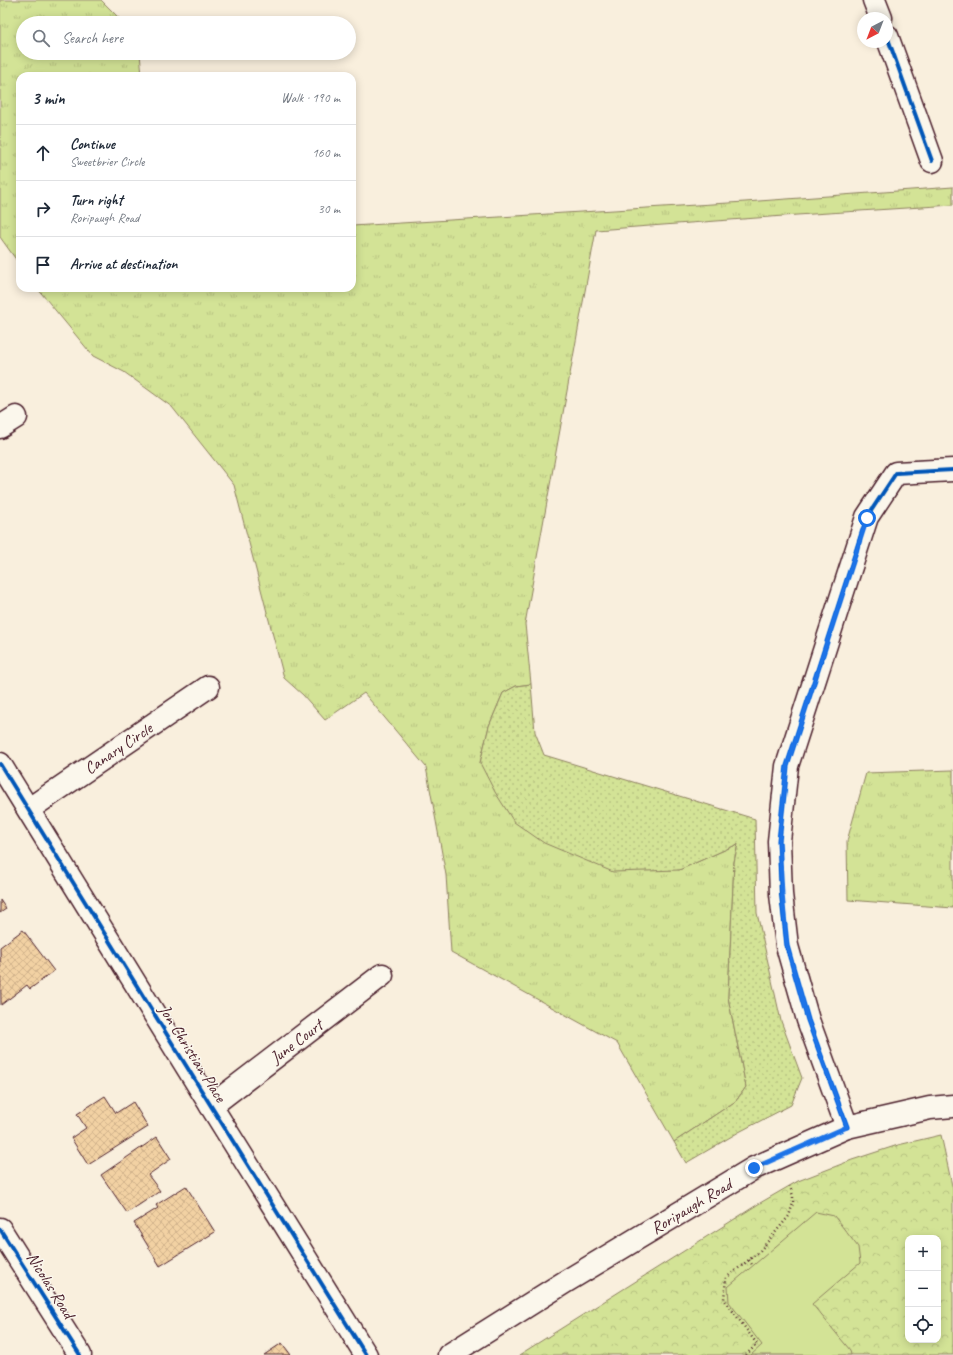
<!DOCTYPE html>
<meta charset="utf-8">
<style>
:root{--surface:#fff;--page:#f2f2f3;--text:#1f2937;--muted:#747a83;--line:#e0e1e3}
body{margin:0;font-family:Caveat,sans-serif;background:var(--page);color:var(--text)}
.controls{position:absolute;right:12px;bottom:12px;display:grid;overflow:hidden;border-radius:8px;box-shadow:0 2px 10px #0003}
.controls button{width:36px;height:36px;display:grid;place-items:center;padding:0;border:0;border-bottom:1px solid var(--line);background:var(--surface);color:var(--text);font:20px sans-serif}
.compass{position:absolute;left:857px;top:12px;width:36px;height:36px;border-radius:50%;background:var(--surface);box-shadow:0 2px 10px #0003;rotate:222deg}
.stop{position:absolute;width:12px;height:12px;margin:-9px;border:3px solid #1a73e8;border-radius:50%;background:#fff}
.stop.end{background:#1a73e8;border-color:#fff;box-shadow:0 1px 4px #0008}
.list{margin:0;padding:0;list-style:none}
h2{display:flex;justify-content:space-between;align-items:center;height:52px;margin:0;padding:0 16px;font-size:17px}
h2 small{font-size:13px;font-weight:400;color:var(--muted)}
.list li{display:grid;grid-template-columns:26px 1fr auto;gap:12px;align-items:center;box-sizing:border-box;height:56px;padding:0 16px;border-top:1px solid var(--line)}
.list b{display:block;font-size:15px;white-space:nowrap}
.list p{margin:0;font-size:13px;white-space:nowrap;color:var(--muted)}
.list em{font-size:13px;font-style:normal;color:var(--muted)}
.icon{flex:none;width:22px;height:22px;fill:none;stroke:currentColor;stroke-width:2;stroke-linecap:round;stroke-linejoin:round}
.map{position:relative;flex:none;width:953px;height:1355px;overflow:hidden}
.search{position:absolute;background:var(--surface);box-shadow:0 2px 10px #0003;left:16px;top:16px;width:340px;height:44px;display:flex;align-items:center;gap:10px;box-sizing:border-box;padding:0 14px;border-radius:22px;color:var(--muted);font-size:15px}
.panel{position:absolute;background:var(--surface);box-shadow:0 2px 10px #0003;left:16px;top:72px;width:340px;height:220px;border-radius:12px}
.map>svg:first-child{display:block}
.grass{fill:url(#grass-tufts);stroke:#8e8160}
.forest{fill:url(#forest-crowns);stroke:#8e8160;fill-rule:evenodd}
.garden{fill:url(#garden-dots);stroke:#8e8160}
.pitch{fill:#d3e396;stroke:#8e8160}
.building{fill:url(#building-cross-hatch);stroke:#4a1f2b}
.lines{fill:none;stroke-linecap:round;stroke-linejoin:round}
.minor-casing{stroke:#4a1f2b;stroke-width:25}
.secondary-casing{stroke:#4a1f2b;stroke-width:25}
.path{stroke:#4a1f2b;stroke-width:2.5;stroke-dasharray:1 3;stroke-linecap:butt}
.minor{stroke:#fbf7ec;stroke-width:22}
.secondary{stroke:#fbf7ec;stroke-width:22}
.cycleway-casing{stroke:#fbf7ec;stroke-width:6}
.cycleway{stroke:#0057b8;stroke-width:4}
.route{stroke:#1a73e8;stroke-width:5}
.labels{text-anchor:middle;stroke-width:3;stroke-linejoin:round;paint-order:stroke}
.street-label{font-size:17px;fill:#4a1f2b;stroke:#fbf7ec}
</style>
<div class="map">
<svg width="953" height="1355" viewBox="0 0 953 1355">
<defs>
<pattern id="grass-tufts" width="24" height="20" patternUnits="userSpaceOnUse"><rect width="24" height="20" fill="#d3e396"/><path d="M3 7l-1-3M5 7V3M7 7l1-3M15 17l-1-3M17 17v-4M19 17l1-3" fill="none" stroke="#b7c281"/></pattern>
<pattern id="forest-crowns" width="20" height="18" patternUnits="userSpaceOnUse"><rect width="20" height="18" fill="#d3e396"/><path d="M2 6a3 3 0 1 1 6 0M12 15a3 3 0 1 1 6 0" fill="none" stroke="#b7c281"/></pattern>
<pattern id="garden-dots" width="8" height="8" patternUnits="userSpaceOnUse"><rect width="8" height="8" fill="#d3e396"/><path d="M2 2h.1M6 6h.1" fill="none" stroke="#b7c281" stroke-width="1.8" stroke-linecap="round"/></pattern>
<pattern id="building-cross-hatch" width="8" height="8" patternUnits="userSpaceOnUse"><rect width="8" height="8" fill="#f2d1a3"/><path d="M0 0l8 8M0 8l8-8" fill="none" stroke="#d1b38c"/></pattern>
</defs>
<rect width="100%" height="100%" fill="#f9efdd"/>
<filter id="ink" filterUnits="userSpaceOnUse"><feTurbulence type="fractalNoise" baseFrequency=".025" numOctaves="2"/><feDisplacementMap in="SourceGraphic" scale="8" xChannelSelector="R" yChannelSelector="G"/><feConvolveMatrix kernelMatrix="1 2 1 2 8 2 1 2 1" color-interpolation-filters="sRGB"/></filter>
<g filter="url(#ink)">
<g class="grass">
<polygon points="0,0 101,0 124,23 23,23 23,53 140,53 142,76 20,76 20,265 0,237"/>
<polygon points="953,187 953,205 797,215 596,230 525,624 531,684 516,686 503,693 489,726 480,763 679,870 738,844 734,862 728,997 746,1087 736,1101 674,1142 617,1043 451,952 446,875 426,767 364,693 325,720 303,695 284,678 234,485 172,407 124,372 93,356 37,288 352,288 352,226 745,202"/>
<polygon points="953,770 953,908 848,900 847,841 866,773"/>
</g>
<path class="forest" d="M941,1135L953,1190V1355H519L760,1203L798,1181L852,1160L898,1145ZM908,1238H938V1340H908Z"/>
<polygon class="garden" points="531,684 535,732 544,755 755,819 757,913 781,1021 802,1078 791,1105 739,1132 686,1163 674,1142 736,1101 746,1087 728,997 734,862 738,844 679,870 613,872 544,843 514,822 495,792 480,763 489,726 503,693 516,686"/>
<polygon class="pitch" points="816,1212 834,1216 858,1247 860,1263 812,1304 850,1350 851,1355 751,1355 762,1345 729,1302 728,1287"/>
<g class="building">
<polygon points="0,900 6,909 0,913"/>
<polygon points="23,930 54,971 30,989 27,985 1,1005 0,947"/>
<polygon points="105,1096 116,1113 133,1102 148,1127 88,1165 71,1138 86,1128 77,1114"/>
<polygon points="157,1137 171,1159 148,1175 160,1191 127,1213 101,1175"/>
<polygon points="186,1186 215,1232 160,1266 134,1223 158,1208 156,1205"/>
<polygon points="282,1343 291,1355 264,1355"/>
</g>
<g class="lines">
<defs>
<g id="minor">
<polyline points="874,0 881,18"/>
<polyline points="887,36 932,161"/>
<polyline points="0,427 16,417"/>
<polyline points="0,764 211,1106 366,1355"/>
<polyline points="29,809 208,687"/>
<polyline points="211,1106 382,975"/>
<polyline points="847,1127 808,1020 787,946 781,894 779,841 787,766 867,517 896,473 953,470"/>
<polyline points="449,1355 565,1282 754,1168 847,1127 930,1108 953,1106"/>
</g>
<polyline id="secondary" points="0,1229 80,1355"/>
</defs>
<use href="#minor" class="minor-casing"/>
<use href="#secondary" class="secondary-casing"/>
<g class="path">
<polyline points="749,1260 753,1266"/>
<polyline points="746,1355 757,1344 724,1299 726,1278 759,1252 789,1216 793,1203 793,1196 790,1186"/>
</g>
<use href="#minor" class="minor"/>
<use href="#secondary" class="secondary"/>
<defs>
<g id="cycleway">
<polyline points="887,36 932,161"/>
<polyline points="0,764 211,1106 366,1355"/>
<polyline points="847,1127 808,1020 787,946 781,894 779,841 787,766 867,517 896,473 953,470"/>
<polyline points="0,1229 80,1355"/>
</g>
</defs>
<use href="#cycleway" class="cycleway-casing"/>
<use href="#cycleway" class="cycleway"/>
</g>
</g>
<g class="lines" filter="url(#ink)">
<polyline class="route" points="754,1168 847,1127 808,1020 787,946 782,894 779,841 787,766 867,518"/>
</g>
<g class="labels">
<g class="street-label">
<text transform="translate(118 748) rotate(-34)" y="6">Canary Circle</text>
<text transform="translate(296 1041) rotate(-37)" y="6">June Court</text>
<text transform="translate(193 1053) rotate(58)" y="6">Jon Christian Place</text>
<text transform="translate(691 1206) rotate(-31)" y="6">Roripaugh Road</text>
<text transform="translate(51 1285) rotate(58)" y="6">Nicolas Road</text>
</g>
</g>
</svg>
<div class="controls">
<button>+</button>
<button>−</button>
<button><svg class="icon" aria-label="locate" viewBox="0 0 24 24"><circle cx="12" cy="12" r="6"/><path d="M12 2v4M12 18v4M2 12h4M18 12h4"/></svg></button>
</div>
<svg class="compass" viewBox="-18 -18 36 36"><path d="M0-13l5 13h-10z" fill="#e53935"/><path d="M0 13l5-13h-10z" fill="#747a83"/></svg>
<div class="stop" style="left:867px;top:518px"></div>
<div class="stop end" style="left:754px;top:1168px"></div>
<div class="search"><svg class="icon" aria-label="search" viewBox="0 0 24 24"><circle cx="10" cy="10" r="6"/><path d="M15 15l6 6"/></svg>Search here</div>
<section class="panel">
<h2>3 min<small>Walk · 190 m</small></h2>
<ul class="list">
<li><svg class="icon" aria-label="ahead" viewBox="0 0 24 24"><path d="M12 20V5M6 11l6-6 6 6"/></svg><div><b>Continue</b><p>Sweetbrier Circle</p></div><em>160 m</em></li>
<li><svg class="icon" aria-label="right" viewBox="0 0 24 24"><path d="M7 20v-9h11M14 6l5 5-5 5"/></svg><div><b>Turn right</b><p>Roripaugh Road</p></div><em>30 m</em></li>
<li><svg class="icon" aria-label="arrive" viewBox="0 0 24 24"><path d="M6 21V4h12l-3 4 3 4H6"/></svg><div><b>Arrive at destination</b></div></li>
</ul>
</section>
</div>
